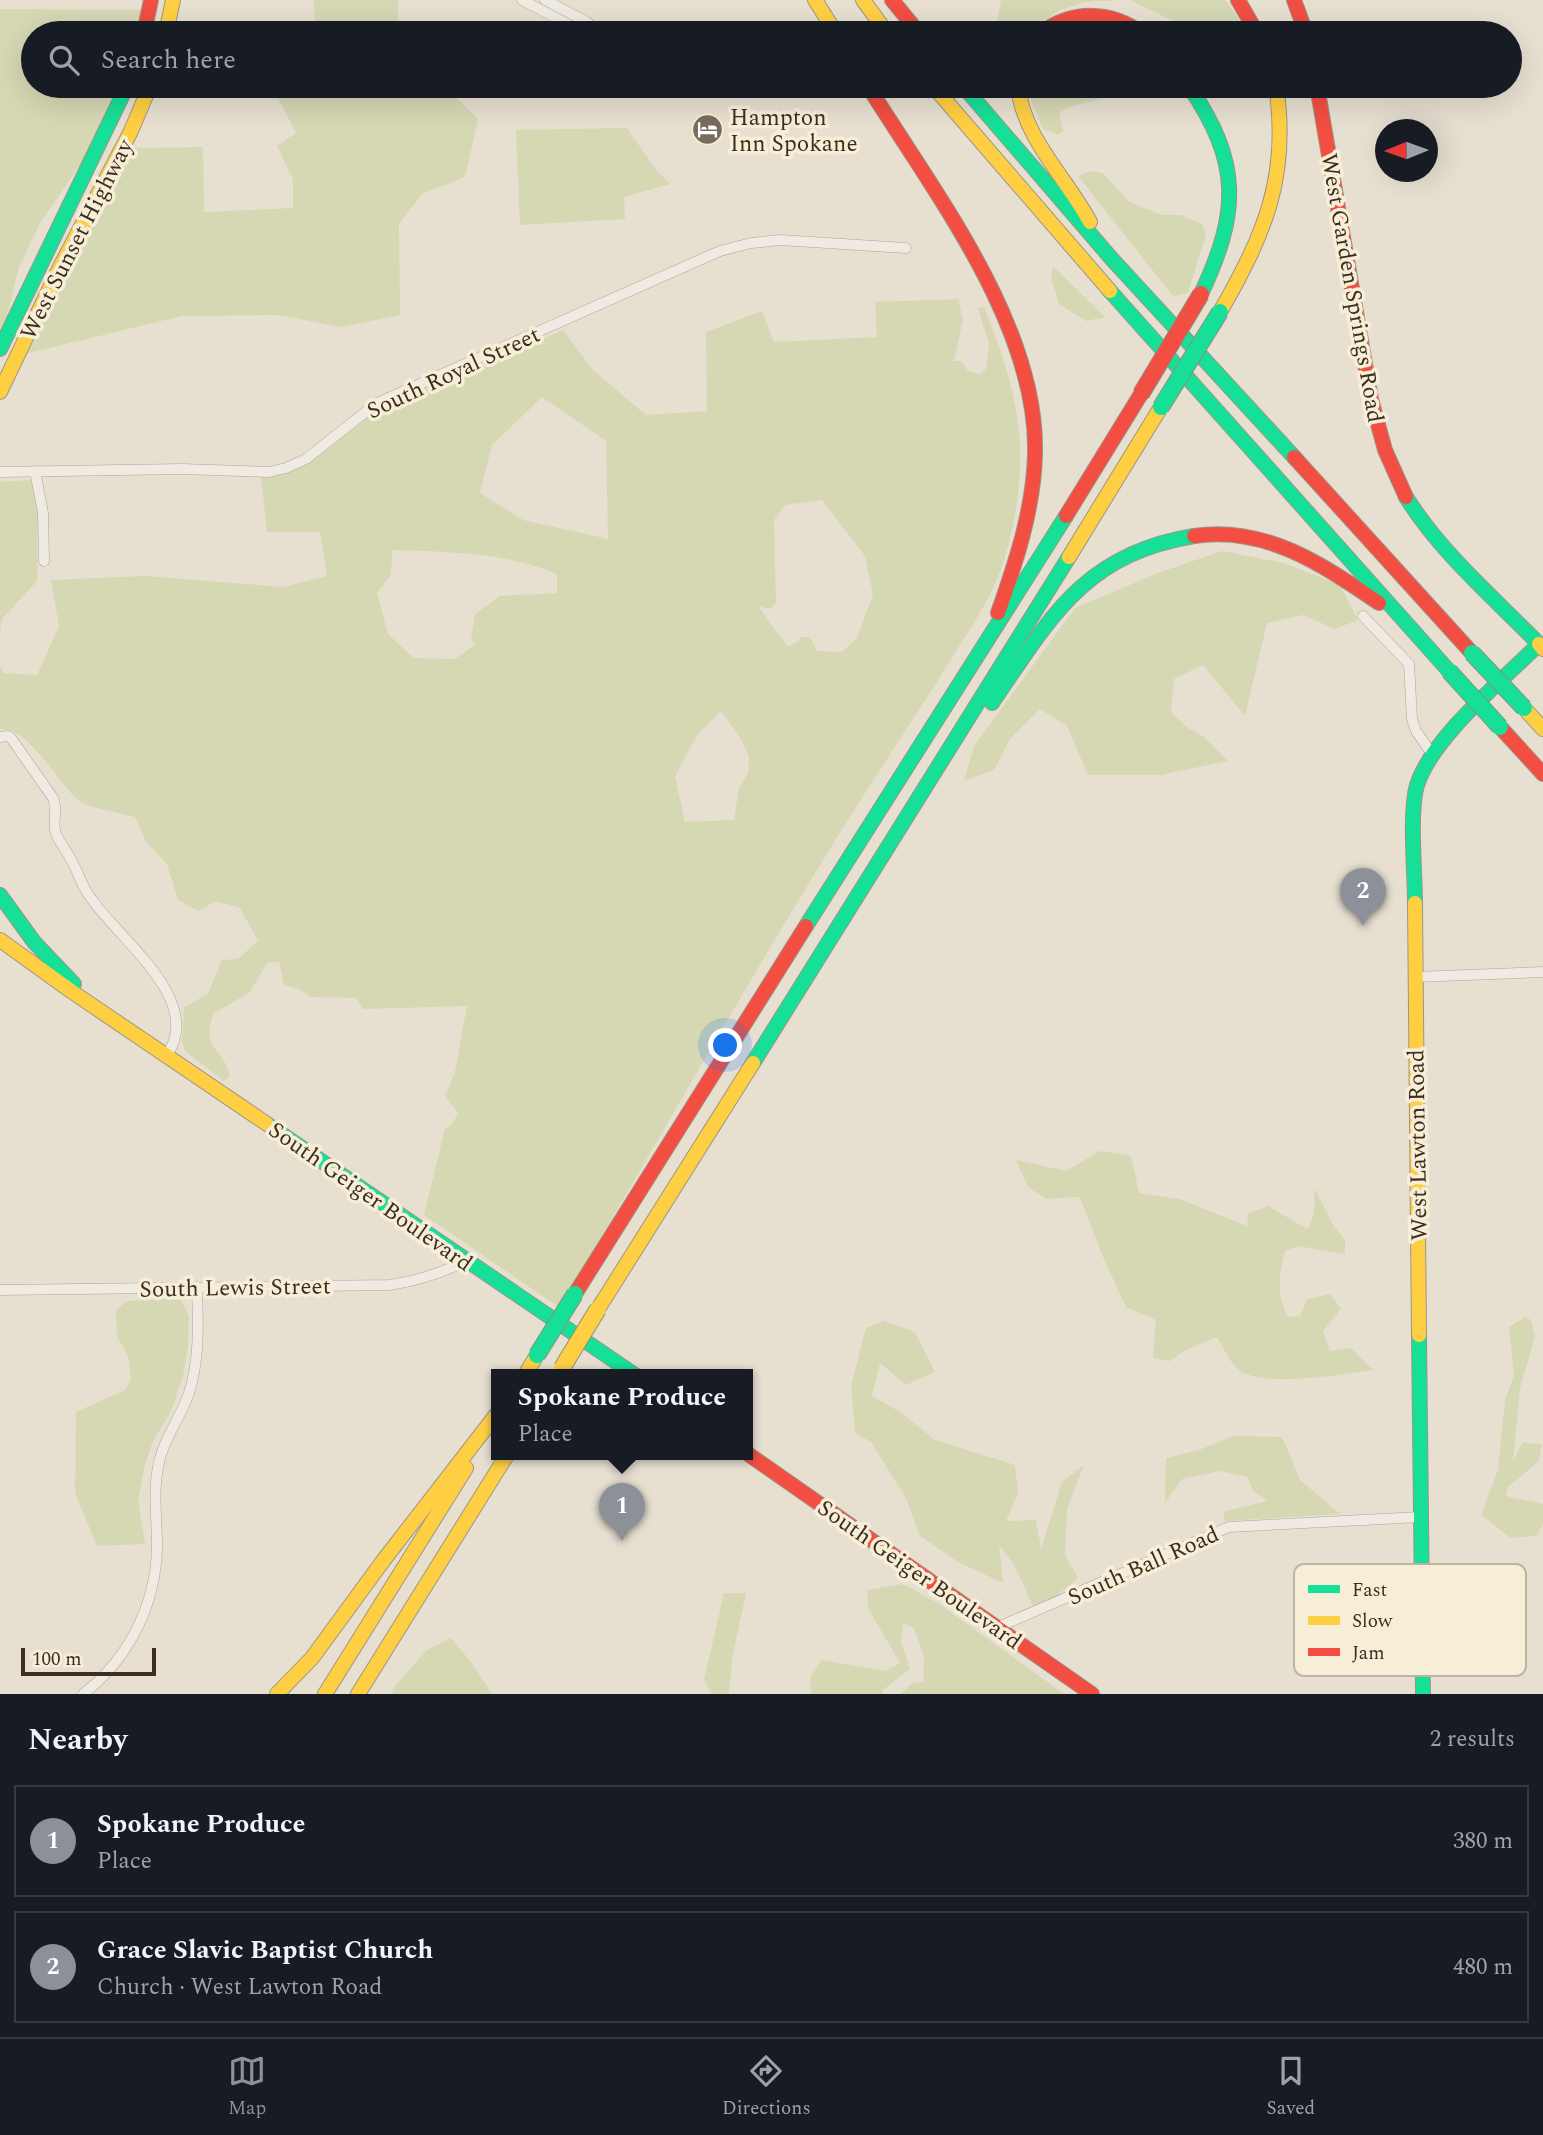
<!DOCTYPE html>
<meta charset="utf-8">
<style>
:root{--surface:#171b24;--page:#20242c;--text:#f1f3f6;--muted:#9ea1a6;--line:#363941;--accent:#8c9099}
body{margin:0;font-family:Spectral,serif;background:var(--page);color:var(--text)}
.compass{position:absolute;left:1375px;top:119px;width:63px;height:63px;border-radius:50%;background:var(--surface);box-shadow:0 7px 28px #0002;rotate:269deg}
.scale{position:absolute;left:21px;bottom:18px;width:135px;box-sizing:border-box;padding-left:7px;border:4px solid #3d2e20;border-top:0;font-size:19px;line-height:24px;white-space:nowrap;color:#3d2e20;-webkit-text-stroke:5px #f7eed8;paint-order:stroke}
.you{position:absolute;left:726px;top:1046px;width:24px;height:24px;margin:-18px;border:5px solid #fff;border-radius:50%;background:#1a73e8;box-shadow:0 0 0 10px #1a73e833}
.badge{display:grid;place-items:center;width:46px;height:46px;border-radius:50%;background:var(--accent);color:#fff;font-size:23px;font-weight:700}
.pin{position:absolute;translate:-50% -58px;filter:drop-shadow(0 2px 4px #0008)}
.pin::after{content:'';position:absolute;top:37px;width:24px;height:21px;background:inherit;clip-path:polygon(0 0,100% 0,50% 100%)}
.popup{position:absolute;left:491px;top:1369px;width:262px;height:91px;box-sizing:border-box;display:grid;place-content:center;border-radius:0px;background:var(--surface);filter:drop-shadow(0 2px 5px #0005);font-size:23px;white-space:nowrap;color:var(--muted)}
.popup b{font-size:26px;color:var(--text)}
.popup::after{content:'';position:absolute;left:50%;top:100%;margin-left:-14px;border:14px solid transparent;border-top-color:var(--surface)}
.list{margin:0;padding:0;list-style:none}
h2{display:flex;justify-content:space-between;align-items:center;height:91px;margin:0;padding:0 28px;font-size:30px}
h2 small{font-size:23px;font-weight:400;color:var(--muted)}
.list li{display:grid;grid-template-columns:46px 1fr auto;gap:21px;align-items:center;box-sizing:border-box;height:112px;margin:0 14px 14px;padding:0 14px;border:2px solid var(--line);border-radius:0px}
.list b{display:block;font-size:26px;white-space:nowrap}
.list p{margin:0;font-size:23px;white-space:nowrap;color:var(--muted)}
.list em{font-size:23px;font-style:normal;color:var(--muted)}
.icon{flex:none;width:38px;height:38px;fill:none;stroke:currentColor;stroke-width:2;stroke-linecap:round;stroke-linejoin:round}
.map{position:relative;flex:none;width:1543px;height:1694px;overflow:hidden}
.search{position:absolute;background:var(--surface);box-shadow:0 7px 28px #0002;left:21px;right:21px;top:21px;height:77px;display:flex;align-items:center;gap:18px;box-sizing:border-box;padding:0 24px;border-radius:38px;color:var(--muted);font-size:26px}
.sheet{height:343px;background:var(--surface)}
nav{display:flex;justify-content:space-around;align-items:center;box-sizing:border-box;height:98px;border-top:2px solid var(--line);background:var(--surface);font-size:19px;color:var(--muted)}
nav a{display:grid;justify-items:center;gap:4px}
nav .on{color:var(--accent)}
.map>svg:first-child{display:block}
.green{fill:#d6d7b3;fill-rule:evenodd}
.lines{fill:none;stroke-linecap:round;stroke-linejoin:round}
.street-casing{stroke:#ada599;stroke-width:11}
.fast-casing{stroke:#9c958a;stroke-width:16}
.slow-casing{stroke:#9c958a;stroke-width:16}
.jam-casing{stroke:#9c958a;stroke-width:16}
.street{stroke:#efebe3;stroke-width:10}
.fast{stroke:#16e098;stroke-width:14}
.slow{stroke:#ffcf43;stroke-width:14}
.jam{stroke:#f24e42;stroke-width:14}
.fast-bridge-casing{stroke:#928b80;stroke-width:18;stroke-linecap:butt}
.slow-bridge-casing{stroke:#928b80;stroke-width:18;stroke-linecap:butt}
.jam-bridge-casing{stroke:#928b80;stroke-width:18;stroke-linecap:butt}
.fast-bridge{stroke:#16e098;stroke-width:16}
.slow-bridge{stroke:#ffcf43;stroke-width:16}
.jam-bridge{stroke:#f24e42;stroke-width:16}
.labels{text-anchor:middle;stroke-width:7;stroke-linejoin:round;paint-order:stroke}
.poi-label{font-size:23px;fill:#3d2e20;stroke:#f7eed8;text-anchor:start}
.street-label{font-size:23px;fill:#3d2e20;stroke:#f7eed8}
.key{fill:#f7eed8;stroke:#bfb4a1;stroke-width:2}
.key-label{font-size:19px;fill:#3d2e20}
</style>
<div class="map">
<svg width="1543" height="1694" viewBox="0 0 1543 1694">
<rect width="100%" height="100%" fill="#e7e0d1"/>
<g class="green">
<polygon points="314,0 398,0 398,33 315,33"/>
<polygon points="1001,0 1122,0 1085,2 1060,10 1025,33 995,33"/>
<polygon points="1130,0 1225,0 1239,19 1240,33 1183,33 1179,24"/>
<polygon points="0,9 142,10 135,33 33,33 33,86 119,86 84,159 40,223 19,267 7,316 0,328"/>
<polygon points="272,86 444,86 478,119 465,177 422,194 399,224 400,315 342,327 277,315 182,316 28,353 132,148 203,147 204,212 293,208 293,179 277,146 296,133"/>
<path d="M1031,86H1103V87L1100,98C1084,106 1073,102 1059,113L1063,131L1058,135L1043,129L1031,101Z"/>
<polygon points="627,128 656,170 670,184 624,197 625,219 520,225 516,130"/>
<polygon points="1091,171 1103,173 1129,202 1162,215 1181,215 1202,224 1206,234 1188,293 1173,296 1078,176"/>
<polygon points="1053,266 1105,317 1086,321 1059,304 1051,277"/>
<path d="M958,299L963,320L954,361H962L967,370L979,374L986,369L989,344L978,308L984,307C1020,396 1032,456 1007,550C997,589 974,623 953,656C918,713 881,767 846,823C747,982 655,1146 560,1308L424,1215L445,1129L453,1123L458,1113L445,1096L455,1072L467,1006L363,1009L356,998L310,997L299,989L284,985L279,962H268L250,992L213,1014C202,1053 221,1044 230,1075L224,1081L185,1051L182,1042L184,1007L208,994L222,960L238,959L258,941L240,908L216,901L198,911L178,900L167,864L146,842L135,817C121,813 87,808 78,800C58,783 28,726 0,729V667L4,673L37,675L59,626L51,580L144,576L284,587L327,576L320,532H267L261,477L290,472L317,457L374,411L563,330L593,370L646,415L707,411L706,332L762,311L774,342L877,337L875,302ZM542,397L606,441L608,539L523,520L480,493L492,445ZM822,500L865,556L873,595L857,638L842,652L817,651L810,637H801L796,643L787,646L758,606L770,609L776,603L774,520L785,505ZM392,550C448,552 505,552 557,574V593L500,596L475,614L471,640L476,644L455,659L414,658L388,634L377,593L391,575ZM721,711L741,739L749,756L748,773L739,788L734,820L685,822L675,777L697,735Z"/>
<polygon points="31,480 38,513 37,581 2,619 0,634 0,482"/>
<polygon points="1222,551 1284,563 1340,585 1358,620 1335,629 1303,615 1267,623 1245,716 1203,665 1174,679 1171,712 1188,728 1204,737 1228,761 1160,775 1088,775 1067,726 1040,709 1010,739 994,770 964,781 974,746 1075,608 1158,573"/>
<path d="M1100,1151L1131,1156L1139,1193L1179,1199L1247,1226L1248,1214L1268,1206L1307,1229C1316,1217 1315,1203 1314,1188L1333,1225L1345,1240V1254L1298,1246L1285,1251C1279,1273 1276,1296 1288,1317L1300,1316L1307,1299L1330,1294L1341,1309L1323,1331L1330,1351L1351,1348L1373,1370C1344,1374 1260,1389 1238,1369C1229,1362 1223,1346 1217,1337L1184,1351L1170,1361L1153,1358L1156,1320L1126,1307L1103,1257L1080,1197L1046,1199L1028,1187L1016,1160L1066,1171Z"/>
<polygon points="166,1299 181,1300 189,1316 188,1348 183,1376 171,1411 153,1441 145,1465 138,1500 145,1544 97,1546 75,1493 76,1412 125,1390 131,1379 128,1356 117,1336 116,1310 127,1301"/>
<polygon points="1525,1317 1531,1320 1535,1336 1520,1389 1513,1461 1523,1442 1542,1445 1539,1461 1508,1487 1506,1496 1543,1504 1543,1524 1536,1536 1511,1538 1481,1515 1498,1470 1505,1400 1514,1375 1509,1327"/>
<path d="M884,1321L915,1332L935,1372L906,1385L880,1363L872,1396L900,1412L935,1440L1015,1465L1018,1493L1006,1521L1036,1520L1041,1549L1062,1482L1084,1465L1067,1509L1065,1555L1078,1578L1053,1599L1032,1605C1023,1583 1015,1563 999,1545L1003,1583L958,1562L920,1536L906,1498L871,1442L855,1433L851,1386L866,1328Z"/>
<polygon points="1233,1436 1282,1437 1300,1480 1340,1514 1225,1521 1223,1512 1267,1501 1253,1490 1247,1477 1220,1471 1182,1479 1165,1503 1166,1458 1199,1450"/>
<polygon points="903,1584 938,1603 1064,1694 900,1694 913,1683 923,1682 924,1658 914,1628 903,1623 901,1642 910,1669 883,1690 883,1694 811,1694 810,1678 822,1660 885,1671 900,1663 868,1608 867,1590"/>
<polygon points="724,1593 746,1593 732,1659 729,1694 712,1694 704,1680"/>
<polygon points="451,1638 471,1662 492,1694 392,1694 393,1688 427,1650"/>
</g>
<g class="lines">
<defs>
<g id="street">
<polyline points="522,0 585,33"/>
<polyline points="545,0 587,22 600,33"/>
<polyline points="35,471 43,513 44,561"/>
<polyline points="0,472 182,469 269,472 286,468 306,459 377,403 720,251 751,243 780,240 906,248"/>
<polyline points="1363,616 1409,664 1412,719 1416,731 1432,754"/>
<path d="M0,737L8,736L11,738L53,798C58,809 53,818 55,830C56,839 66,849 70,858C76,867 79,878 84,887C108,933 207,996 167,1055"/>
<polyline points="1415,977 1543,972"/>
<path d="M0,1290L389,1285C417,1281 440,1274 466,1261"/>
<polyline points="996,1628 1229,1527 1421,1517"/>
<path d="M83,1694C129,1659 156,1604 157,1547C157,1520 153,1493 158,1467C163,1439 180,1419 189,1393C200,1358 198,1323 197,1287"/>
</g>
<g id="fast">
<polyline points="963,86 1111,258 1294,457"/>
<path d="M1189,86C1241,163 1240,211 1201,294"/>
<polyline points="1110,291 1449,671"/>
<polyline points="0,349 127,86"/>
<path d="M1406,497C1441,553 1493,597 1539,644C1502,681 1433,736 1417,785C1409,813 1415,872 1415,903"/>
<path d="M992,703C1050,618 1084,554 1194,536"/>
<polyline points="0,895 34,942 74,984"/>
<polyline points="806,926 1066,516"/>
<polyline points="753,1063 1069,557"/>
<polyline points="267,1124 635,1375"/>
<polyline points="1419,1335 1423,1694"/>
</g>
<g id="slow">
<polyline points="815,0 836,33"/>
<polyline points="863,0 887,33"/>
<polyline points="166,33 173,0"/>
<polyline points="933,86 1110,291"/>
<path d="M1018,86C1023,138 1066,177 1090,222"/>
<path d="M1220,312C1264,235 1290,177 1276,86"/>
<polyline points="0,392 58,271 131,131 150,86"/>
<polyline points="1069,557 1161,407"/>
<polyline points="1539,644 1543,649"/>
<polyline points="1524,708 1543,729"/>
<polyline points="1415,903 1419,1335"/>
<polyline points="0,940 71,991 267,1124"/>
<polyline points="598,1309 753,1063"/>
<polyline points="525,1375 537,1355"/>
<polyline points="277,1694 312,1658 383,1561 496,1415"/>
<polyline points="325,1694 466,1468"/>
<polyline points="358,1694 507,1455"/>
</g>
<g id="jam">
<polyline points="892,0 919,33"/>
<polyline points="1238,0 1257,33"/>
<polyline points="1294,0 1306,33"/>
<polyline points="144,33 151,0"/>
<path d="M1041,33C1073,9 1110,11 1142,33"/>
<path d="M868,86C933,191 1038,325 1035,453C1034,508 1016,562 998,613"/>
<polyline points="1317,86 1371,399 1385,450 1406,497"/>
<polyline points="1294,457 1472,653"/>
<polyline points="1066,516 1141,394"/>
<path d="M1194,536C1265,525 1323,565 1379,603"/>
<polyline points="1500,727 1543,774"/>
<polyline points="575,1294 806,926"/>
<polyline points="748,1454 1092,1694"/>
</g>
</defs>
<use href="#street" class="street-casing"/>
<use href="#fast" class="fast-casing"/>
<use href="#slow" class="slow-casing"/>
<use href="#jam" class="jam-casing"/>
<use href="#street" class="street"/>
<use href="#fast" class="fast"/>
<use href="#slow" class="slow"/>
<use href="#jam" class="jam"/>
<defs>
<g id="fast-bridge">
<polyline points="1161,407 1220,312"/>
<polyline points="1472,653 1524,708"/>
<polyline points="1449,671 1500,727"/>
<polyline points="537,1355 575,1294"/>
</g>
<polyline id="slow-bridge" points="562,1368 598,1309"/>
<polyline id="jam-bridge" points="1141,394 1201,294"/>
</defs>
<use href="#fast-bridge" class="fast-bridge-casing"/>
<use href="#slow-bridge" class="slow-bridge-casing"/>
<use href="#jam-bridge" class="jam-bridge-casing"/>
<use href="#fast-bridge" class="fast-bridge"/>
<use href="#slow-bridge" class="slow-bridge"/>
<use href="#jam-bridge" class="jam-bridge"/>
</g>
<defs>
<symbol id="hotel-disc" viewBox="-11 -11 22 22"><circle r="9.5" fill="#786c5e" stroke="#f7eed8"/><path d="M-6-4.5h1.5V1H6V5H4.5V3h-9V5H-6ZM-4 0a1.8 1.8 0 1 1 3.6 0ZM.5 0V-2.5h3Q6-2.5 6 0Z" fill="#fff"/></symbol>
</defs>
<g fill-rule="evenodd">
<use href="#hotel-disc" x="690" y="112" width="35" height="35"/>
</g>
<g class="labels">
<g class="poi-label">
<text x="730" y="125">Hampton<tspan x="730" dy="26">Inn Spokane</tspan></text>
</g>
<g class="street-label">
<text transform="translate(76 239) rotate(-63)" y="8">West Sunset Highway</text>
<text transform="translate(1353 288) rotate(80)" y="8">West Garden Springs Road</text>
<text transform="translate(453 372) rotate(-25)" y="8">South Royal Street</text>
<text transform="translate(1417 1145) rotate(-91)" y="8">West Lawton Road</text>
<text transform="translate(371 1196) rotate(35)" y="8">South Geiger Boulevard</text>
<text transform="translate(235 1287) rotate(-1)" y="8">South Lewis Street</text>
<text transform="translate(1143 1565) rotate(-24)" y="8">South Ball Road</text>
<text transform="translate(920 1574) rotate(35)" y="8">South Geiger Boulevard</text>
</g>
</g>
<rect x="1294" y="1564" width="232" height="112" rx="10" class="key"/>
<rect x="1308" y="1585" width="32" height="8" fill="#16e098"/>
<rect x="1308" y="1616" width="32" height="9" fill="#ffcf43"/>
<rect x="1308" y="1648" width="32" height="8" fill="#f24e42"/>
<g class="key-label">
<text x="1352" y="1596">Fast</text>
<text x="1352" y="1627">Slow</text>
<text x="1352" y="1659">Jam</text>
</g>
</svg>
<svg class="compass" viewBox="-18 -18 36 36"><path d="M0-13l5 13h-10z" fill="#e53935"/><path d="M0 13l5-13h-10z" fill="#9ea1a6"/></svg>
<div class="scale">100 m</div>
<div class="you"></div>
<div class="pin badge" style="left:622px;top:1541px">1</div>
<div class="popup"><b>Spokane Produce</b>Place</div>
<div class="pin badge" style="left:1363px;top:926px">2</div>
<div class="search"><svg class="icon" aria-label="search" viewBox="0 0 24 24"><circle cx="10" cy="10" r="6"/><path d="M15 15l6 6"/></svg>Search here</div>
</div>
<section class="sheet">
<h2>Nearby<small>2 results</small></h2>
<ul class="list">
<li><span class="badge">1</span><div><b>Spokane Produce</b><p>Place</p></div><em>380 m</em></li>
<li><span class="badge">2</span><div><b>Grace Slavic Baptist Church</b><p>Church · West Lawton Road</p></div><em>480 m</em></li>
</ul>
</section>
<nav>
<a class="on"><svg class="icon" aria-label="map" viewBox="0 0 24 24"><path d="M3 6l6-2 6 2 6-2v14l-6 2-6-2-6 2zM9 4v14M15 6v14"/></svg>Map</a>
<a><svg class="icon" aria-label="directions" viewBox="0 0 24 24"><path d="M12 3l9 9-9 9-9-9zM9 14v-3h6M13 9l2 2-2 2"/></svg>Directions</a>
<a><svg class="icon" aria-label="saved" viewBox="0 0 24 24"><path d="M7 4h10v16l-5-4-5 4z"/></svg>Saved</a>
</nav>
